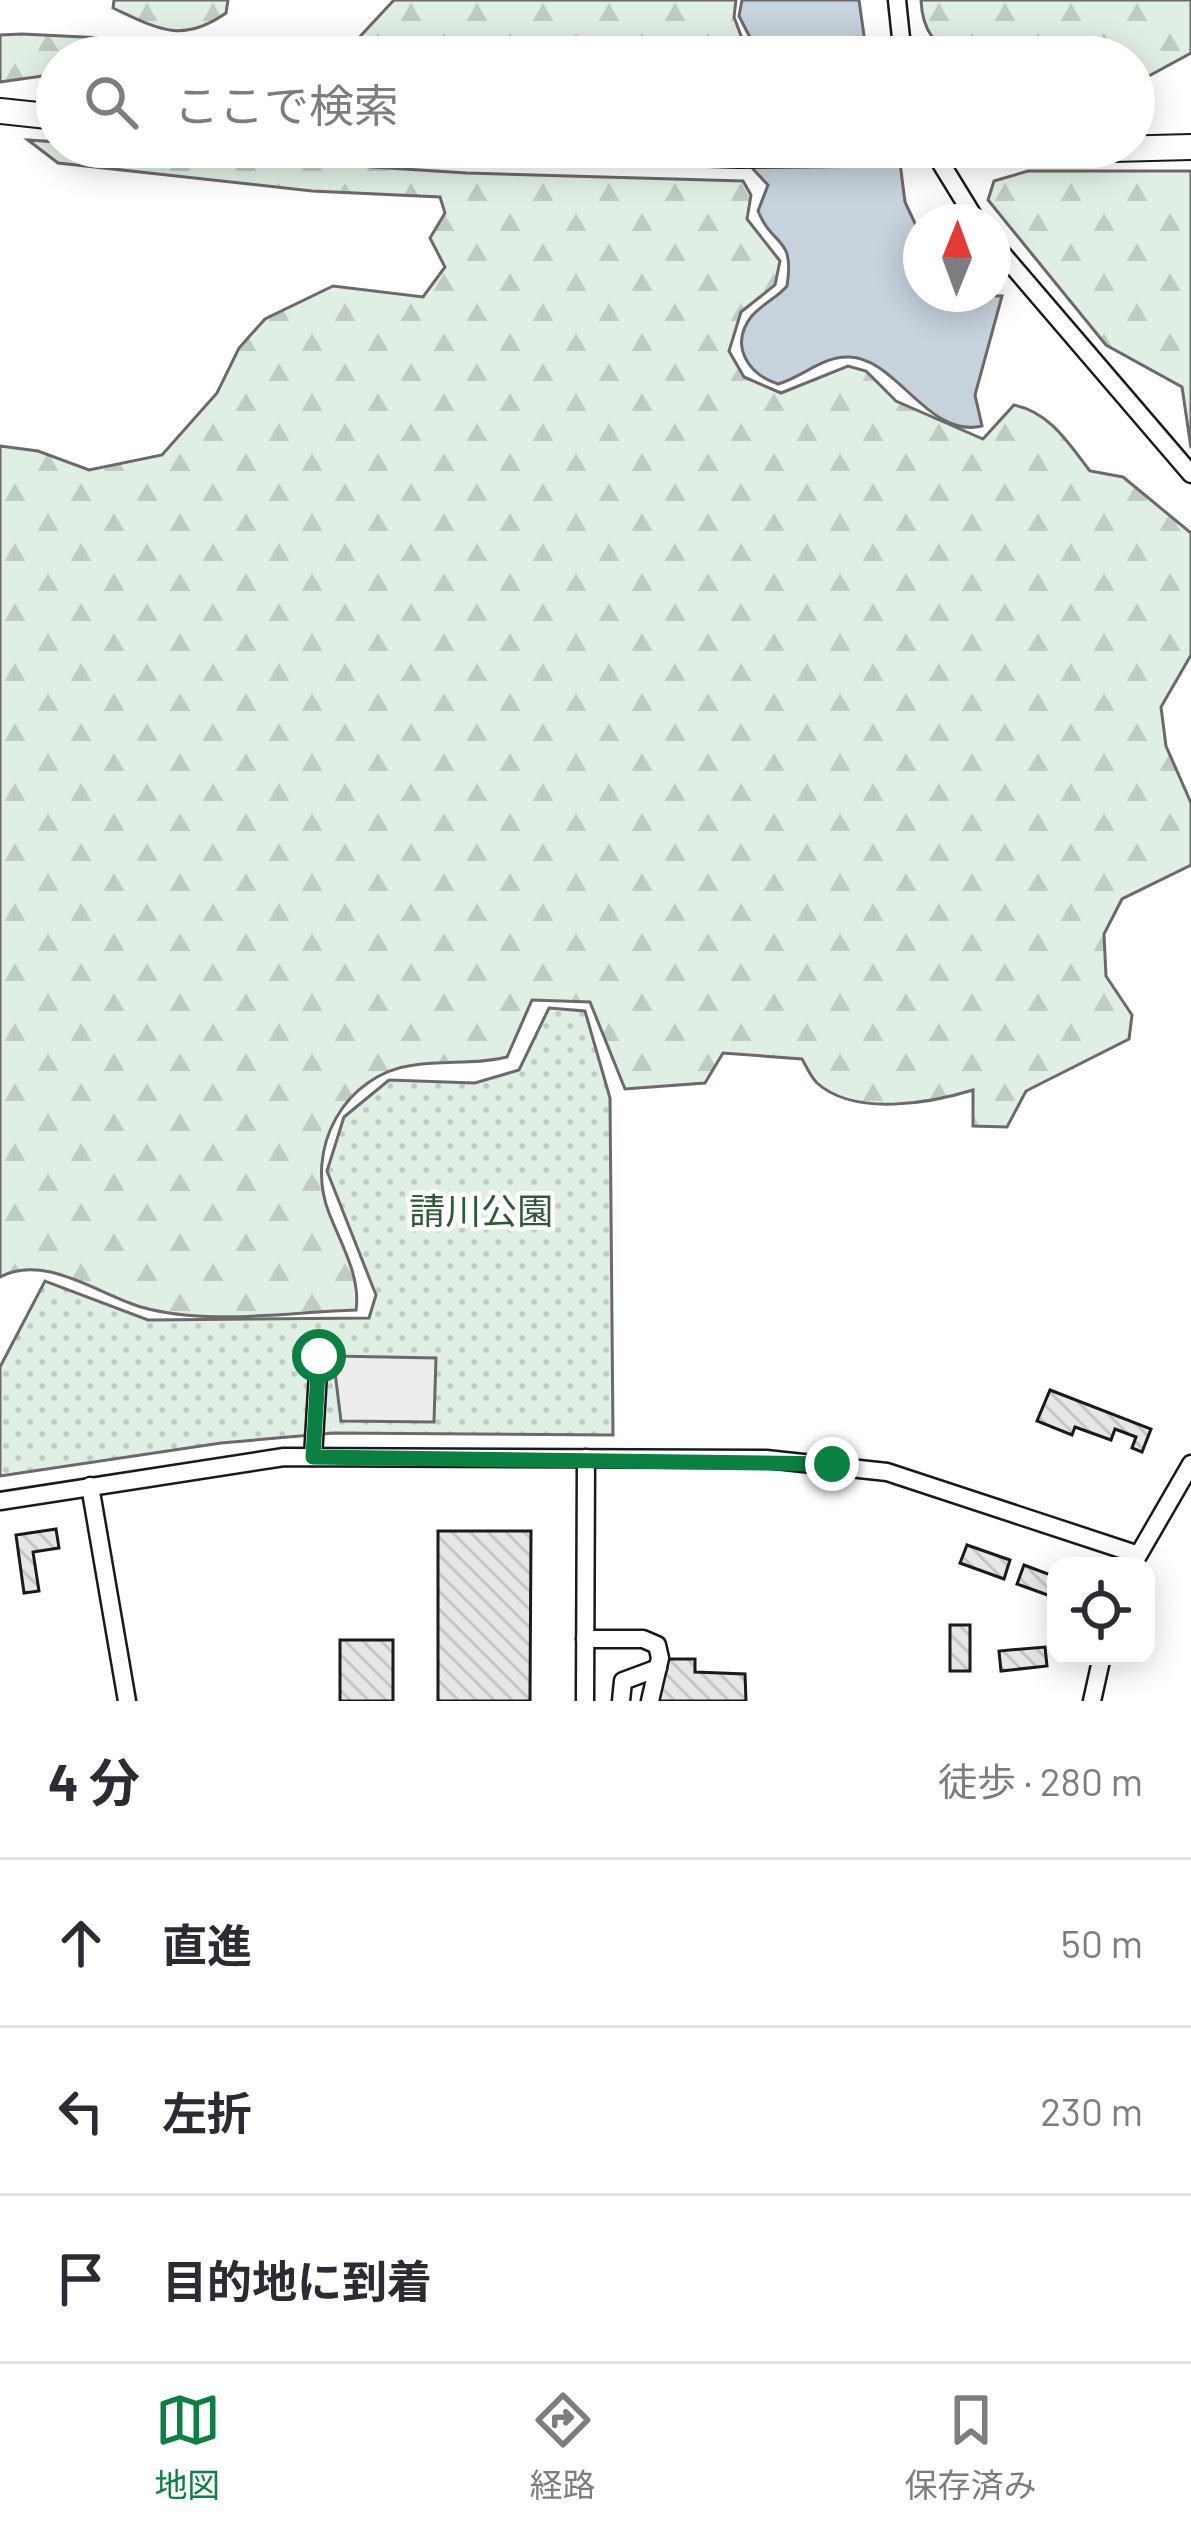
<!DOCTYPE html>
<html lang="ja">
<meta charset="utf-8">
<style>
:root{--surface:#fff;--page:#f7f7f7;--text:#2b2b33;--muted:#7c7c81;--line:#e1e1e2;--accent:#0b8043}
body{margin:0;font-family:Barlow,"Noto Sans JP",sans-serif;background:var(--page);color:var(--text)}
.controls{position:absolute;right:36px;bottom:36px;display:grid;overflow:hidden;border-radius:24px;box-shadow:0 6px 30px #0003}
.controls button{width:108px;height:108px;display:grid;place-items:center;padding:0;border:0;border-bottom:3px solid var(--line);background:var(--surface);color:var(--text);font:60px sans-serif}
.compass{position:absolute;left:903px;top:204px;width:108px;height:108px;border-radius:50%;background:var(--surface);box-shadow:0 6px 30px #0003;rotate:1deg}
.stop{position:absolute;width:36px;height:36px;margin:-27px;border:9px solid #0b8043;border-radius:50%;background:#fff}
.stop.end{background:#0b8043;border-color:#fff;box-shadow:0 3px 12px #0008}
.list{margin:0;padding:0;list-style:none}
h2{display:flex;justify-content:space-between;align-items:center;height:156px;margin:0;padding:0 48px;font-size:51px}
h2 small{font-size:39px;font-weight:400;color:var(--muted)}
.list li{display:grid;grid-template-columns:78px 1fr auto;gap:36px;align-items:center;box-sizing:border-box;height:168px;padding:0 48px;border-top:3px solid var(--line)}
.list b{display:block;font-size:45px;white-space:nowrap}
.list em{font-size:39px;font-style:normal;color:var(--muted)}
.icon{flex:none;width:66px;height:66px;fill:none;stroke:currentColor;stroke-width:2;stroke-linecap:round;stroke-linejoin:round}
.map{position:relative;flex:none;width:1191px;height:1701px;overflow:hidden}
.search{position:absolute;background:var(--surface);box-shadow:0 6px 30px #0003;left:36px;right:36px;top:36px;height:132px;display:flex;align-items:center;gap:30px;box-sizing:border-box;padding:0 42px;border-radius:66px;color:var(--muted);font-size:45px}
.sheet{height:660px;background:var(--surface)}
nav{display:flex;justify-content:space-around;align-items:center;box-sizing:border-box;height:168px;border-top:3px solid var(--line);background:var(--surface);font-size:33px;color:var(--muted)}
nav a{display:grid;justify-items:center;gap:6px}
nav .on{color:var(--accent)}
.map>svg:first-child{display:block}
.forest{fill:url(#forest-firs);stroke:#6a6a6a;stroke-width:3}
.park{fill:url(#park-dots);stroke:#6a6a6a;stroke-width:3}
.parking{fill:#ededed;stroke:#6a6a6a;stroke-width:3}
.water{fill:#c6d2dc;stroke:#6a6a6a;stroke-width:3}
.building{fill:url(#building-back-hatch);stroke:#1a1a1a;stroke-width:3}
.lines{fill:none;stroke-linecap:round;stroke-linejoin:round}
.minor-casing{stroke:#1a1a1a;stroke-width:21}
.highway-casing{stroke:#1a1a1a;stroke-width:28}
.minor{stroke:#fff;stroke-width:16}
.highway{stroke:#fff;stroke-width:24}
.highway-bridge-casing{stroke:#1a1a1a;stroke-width:28;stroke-linecap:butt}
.highway-bridge{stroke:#fff;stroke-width:24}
.route{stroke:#0b8043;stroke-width:15}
.labels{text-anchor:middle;stroke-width:9;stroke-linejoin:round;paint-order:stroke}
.park-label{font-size:36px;fill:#2b5a34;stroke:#fff}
</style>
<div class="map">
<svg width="1191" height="1701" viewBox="0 0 1191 1701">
<defs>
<pattern id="forest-firs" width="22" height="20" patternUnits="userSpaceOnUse" patternTransform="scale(3)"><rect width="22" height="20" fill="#e0efe3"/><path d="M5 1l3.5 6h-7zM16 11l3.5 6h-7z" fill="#c0ccc2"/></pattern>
<pattern id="park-dots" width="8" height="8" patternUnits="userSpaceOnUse" patternTransform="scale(3)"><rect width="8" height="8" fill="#e0efe3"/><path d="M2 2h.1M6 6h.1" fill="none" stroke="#c0ccc2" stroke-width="1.8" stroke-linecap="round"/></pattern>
<pattern id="building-back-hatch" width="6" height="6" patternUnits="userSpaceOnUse" patternTransform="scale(3)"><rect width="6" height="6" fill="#e6e6e6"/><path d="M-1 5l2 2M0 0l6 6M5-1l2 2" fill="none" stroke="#c5c5c5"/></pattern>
</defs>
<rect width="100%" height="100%" fill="#fff"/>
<g class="forest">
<path d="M114,0H228L226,13C182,44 158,29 113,8Z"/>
<polygon points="394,0 736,0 734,17 749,57 356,57 352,45"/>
<path d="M921,0H1191V53L1134,84V57H963C934,49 922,28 921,0Z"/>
<polygon points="22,34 104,38 216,57 57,57 57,74 0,82 0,35"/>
<path d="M28,140L57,142V147L467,173L743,181L751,195L747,219L780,261L775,285L741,312L729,351L744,377L781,393L848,366L866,371L896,401L983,439L1014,405C1050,412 1069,444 1090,471L1123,477L1191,533V655L1161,707L1166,746L1191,803V865L1122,899L1104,934L1106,976L1132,1015L1129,1039L1026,1091L1007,1127L973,1126V1090C931,1103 855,1117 817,1083C811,1077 806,1066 802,1059L723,1053L705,1083L625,1089L590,1002L532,1000L507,1057C476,1065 446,1060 414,1065C344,1074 304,1149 329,1213C341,1244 361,1277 356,1310C287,1312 208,1326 141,1307C98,1294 44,1253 0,1277V446L38,451L89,470L162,455L217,393L239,348L265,319L333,286L423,297L445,267L430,238L445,213L440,197L312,191L58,163Z"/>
<polygon points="1028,171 1191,171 1191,448 1182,387 1106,345 988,200 994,181"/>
</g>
<polygon class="park" points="549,1008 585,1011 610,1098 613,1435 334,1433 221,1443 0,1476 0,1367 45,1281 148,1320 369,1318 376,1295 327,1171 344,1117 389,1080 475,1083 519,1070"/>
<polygon class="parking" points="333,1356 436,1358 434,1422 341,1421"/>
<g class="water">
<polygon points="742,0 859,0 867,57 760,57 739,16"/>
<path d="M747,147H898L905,202L921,236V294L1002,296L975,395L982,426C928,439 897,358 849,357C822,356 803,377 778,384C749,375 729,346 751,317C759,306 777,298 787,286C795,235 773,248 758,211L768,185L753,169Z"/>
</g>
<g class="building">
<polygon points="1050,1390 1151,1429 1142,1452 1132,1448 1136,1437 1115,1429 1111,1440 1075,1427 1072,1435 1037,1421"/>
<polygon points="56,1529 59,1548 33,1552 39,1591 24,1593 16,1535"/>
<polygon points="438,1531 531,1531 530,1701 438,1701"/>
<polygon points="967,1545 1010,1560 1004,1579 960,1563"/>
<polygon points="1024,1565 1056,1577 1056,1598 1017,1584"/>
<rect x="950" y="1625" width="20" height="46"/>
<rect x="340" y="1640" width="53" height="61"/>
<polygon points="1045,1647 1047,1666 1001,1671 999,1651"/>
<polygon points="666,1659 695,1659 695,1672 745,1674 746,1701 657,1701"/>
</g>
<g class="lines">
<defs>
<g id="minor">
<polyline points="897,0 903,57"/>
<polyline points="931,147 977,222"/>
<polyline points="993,243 1191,474"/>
<polyline points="313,1457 319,1356"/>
<polyline points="90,1486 127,1701"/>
<polyline points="0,1501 284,1457 766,1459 887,1472 1136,1554"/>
<polyline points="1132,1566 1191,1464"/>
<polyline points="585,1639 643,1639 657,1645 660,1658 650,1701"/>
<polyline points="585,1701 586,1458"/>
<polyline points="621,1701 623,1681 658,1668"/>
<polyline points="1092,1701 1102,1656"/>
</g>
<g id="highway">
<polyline points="0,111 57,117"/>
<polyline points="489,147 738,155"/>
<polyline points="956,153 1191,147"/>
</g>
</defs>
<use href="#minor" class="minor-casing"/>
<use href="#highway" class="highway-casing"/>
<use href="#minor" class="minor"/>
<use href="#highway" class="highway"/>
<defs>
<polyline id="highway-bridge" points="738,155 956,153"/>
</defs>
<use href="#highway-bridge" class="highway-bridge-casing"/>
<use href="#highway-bridge" class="highway-bridge"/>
</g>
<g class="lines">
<polyline class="route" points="319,1356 313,1457 832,1464"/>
</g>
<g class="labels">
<g class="park-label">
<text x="481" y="1224">請川公園</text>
</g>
</g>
</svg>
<div class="controls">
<button><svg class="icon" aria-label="locate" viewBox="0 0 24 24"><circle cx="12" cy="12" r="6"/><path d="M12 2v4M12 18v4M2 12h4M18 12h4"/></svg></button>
</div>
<svg class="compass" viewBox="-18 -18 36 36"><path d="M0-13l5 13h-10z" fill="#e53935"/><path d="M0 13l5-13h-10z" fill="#7c7c81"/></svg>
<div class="stop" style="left:319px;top:1356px"></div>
<div class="stop end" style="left:832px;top:1464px"></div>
<div class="search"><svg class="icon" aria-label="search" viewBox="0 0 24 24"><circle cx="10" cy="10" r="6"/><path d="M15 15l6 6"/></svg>ここで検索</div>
</div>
<section class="sheet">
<h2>4 分<small>徒歩 · 280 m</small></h2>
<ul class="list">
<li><svg class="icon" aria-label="ahead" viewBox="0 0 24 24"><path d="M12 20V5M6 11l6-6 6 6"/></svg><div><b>直進</b></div><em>50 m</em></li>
<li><svg class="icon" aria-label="left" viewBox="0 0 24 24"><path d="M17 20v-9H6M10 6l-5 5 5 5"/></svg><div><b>左折</b></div><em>230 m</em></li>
<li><svg class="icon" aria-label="arrive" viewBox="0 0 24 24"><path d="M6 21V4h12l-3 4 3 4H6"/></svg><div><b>目的地に到着</b></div></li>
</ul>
</section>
<nav>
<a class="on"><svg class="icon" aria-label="map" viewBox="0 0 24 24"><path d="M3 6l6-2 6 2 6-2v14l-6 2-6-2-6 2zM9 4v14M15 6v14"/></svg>地図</a>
<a><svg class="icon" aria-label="directions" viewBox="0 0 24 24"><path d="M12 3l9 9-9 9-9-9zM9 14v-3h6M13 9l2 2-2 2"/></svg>経路</a>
<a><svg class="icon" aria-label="saved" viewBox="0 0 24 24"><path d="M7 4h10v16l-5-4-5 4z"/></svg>保存済み</a>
</nav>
